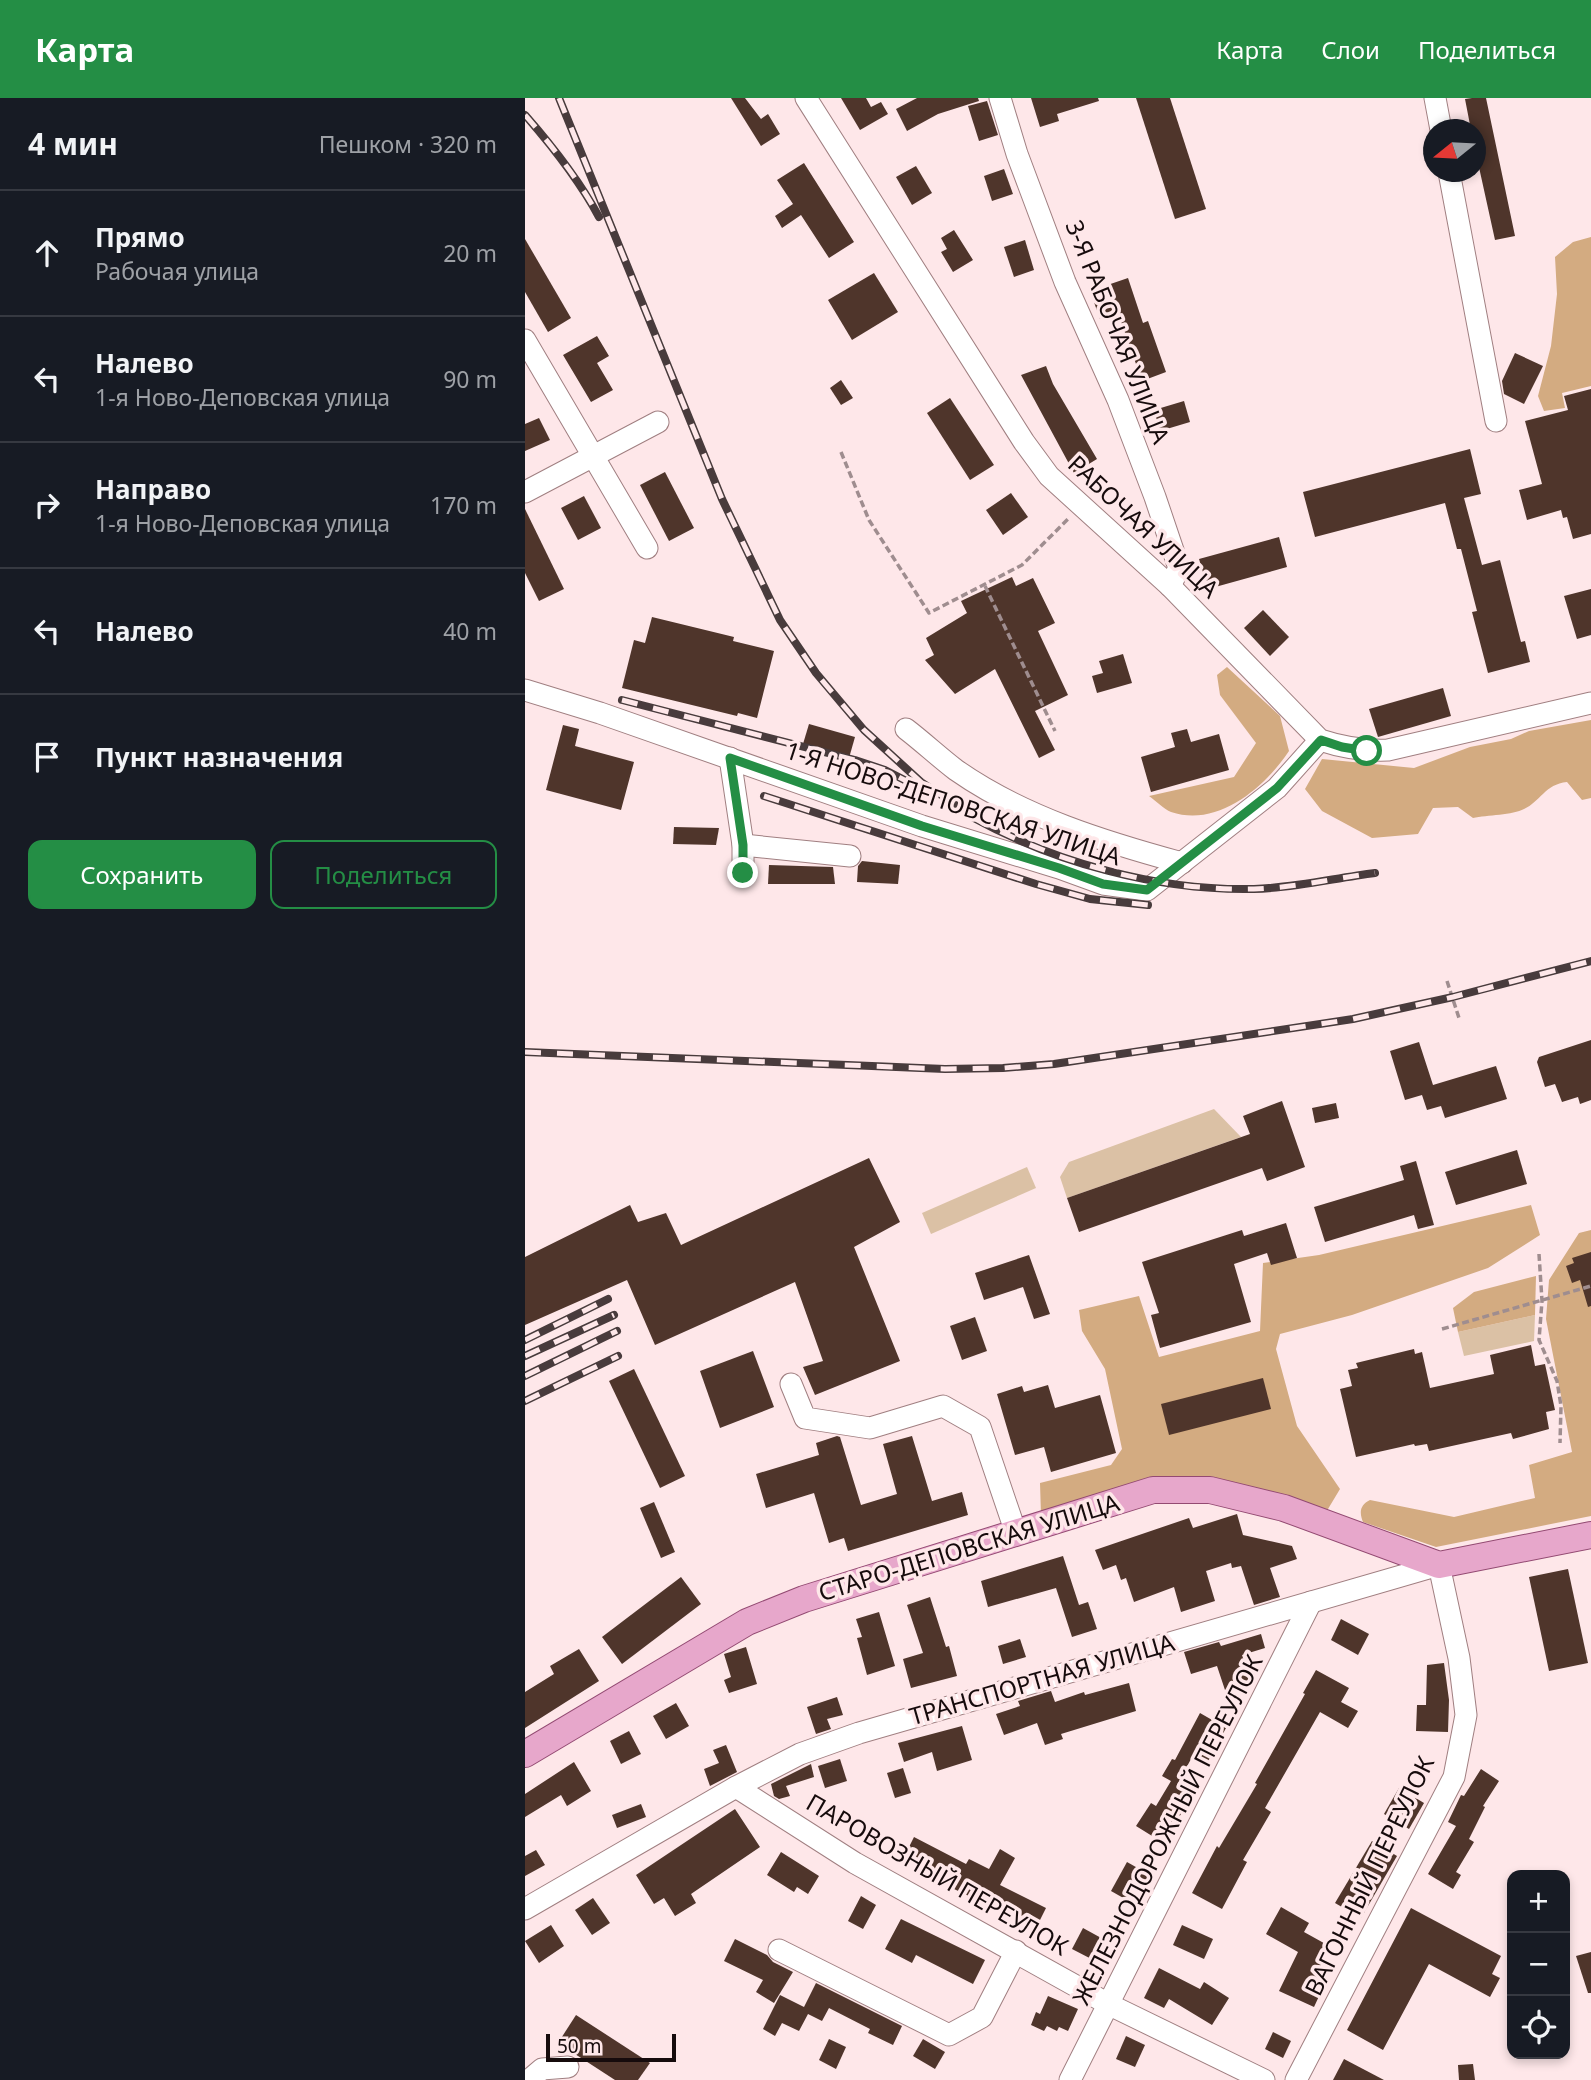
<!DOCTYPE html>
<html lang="ru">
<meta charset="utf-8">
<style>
:root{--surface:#171b24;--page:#242831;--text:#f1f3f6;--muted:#9ea1a6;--line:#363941;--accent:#248e45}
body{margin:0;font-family:"Noto Sans",sans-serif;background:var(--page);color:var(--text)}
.controls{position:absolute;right:21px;bottom:21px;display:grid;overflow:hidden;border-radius:14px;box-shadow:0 4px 10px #0003}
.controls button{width:63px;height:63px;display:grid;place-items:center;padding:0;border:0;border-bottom:2px solid var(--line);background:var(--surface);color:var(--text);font:35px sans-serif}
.compass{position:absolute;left:898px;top:21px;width:63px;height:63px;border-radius:50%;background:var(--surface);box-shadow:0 4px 10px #0003;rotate:252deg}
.scale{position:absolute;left:21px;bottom:18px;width:130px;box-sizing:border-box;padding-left:7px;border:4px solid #160b0c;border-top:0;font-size:19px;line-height:24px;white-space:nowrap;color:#160b0c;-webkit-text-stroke:5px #fee7e9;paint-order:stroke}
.stop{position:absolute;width:21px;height:21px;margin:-16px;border:5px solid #248e45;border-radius:50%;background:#fff}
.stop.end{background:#248e45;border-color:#fff;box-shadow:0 2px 7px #0008}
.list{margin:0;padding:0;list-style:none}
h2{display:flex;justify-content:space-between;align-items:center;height:91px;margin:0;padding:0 28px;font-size:30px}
h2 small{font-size:23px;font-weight:400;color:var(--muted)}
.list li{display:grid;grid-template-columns:46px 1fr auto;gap:21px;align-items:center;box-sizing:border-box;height:126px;padding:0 28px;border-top:2px solid var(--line)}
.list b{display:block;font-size:26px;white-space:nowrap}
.list p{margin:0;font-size:23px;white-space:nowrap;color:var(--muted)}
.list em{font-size:23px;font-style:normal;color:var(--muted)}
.actions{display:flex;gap:14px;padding:21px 28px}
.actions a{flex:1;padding:16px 0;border:2px solid var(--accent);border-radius:14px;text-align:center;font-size:24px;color:var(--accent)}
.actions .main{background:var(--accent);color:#fff}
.icon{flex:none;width:38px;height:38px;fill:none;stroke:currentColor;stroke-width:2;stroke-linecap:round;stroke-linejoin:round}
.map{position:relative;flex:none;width:1066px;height:1982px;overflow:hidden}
header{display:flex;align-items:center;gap:42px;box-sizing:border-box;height:98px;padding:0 35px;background:var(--accent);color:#fff}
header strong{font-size:33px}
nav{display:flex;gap:38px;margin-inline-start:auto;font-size:24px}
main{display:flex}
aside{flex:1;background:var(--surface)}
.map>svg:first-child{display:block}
.green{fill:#dbc1a5}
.forest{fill:#d3ab81}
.building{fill:#4f352b}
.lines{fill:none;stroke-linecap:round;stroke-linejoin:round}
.minor-casing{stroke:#a07f81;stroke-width:23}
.major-casing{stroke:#934a72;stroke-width:28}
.path{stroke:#9f8d8f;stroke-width:3.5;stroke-dasharray:7 3.5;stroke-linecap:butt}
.minor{stroke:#fff;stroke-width:21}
.major{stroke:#e7a7cb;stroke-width:26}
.rail-casing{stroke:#483b3c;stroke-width:8}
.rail{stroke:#fee7e9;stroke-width:5;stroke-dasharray:16;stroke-linecap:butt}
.route{stroke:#248e45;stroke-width:9}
.labels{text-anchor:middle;stroke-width:7;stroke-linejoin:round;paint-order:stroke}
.street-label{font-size:24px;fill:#160b0c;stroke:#fee7e9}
</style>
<header>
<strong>Карта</strong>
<nav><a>Карта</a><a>Слои</a><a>Поделиться</a></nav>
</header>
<main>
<aside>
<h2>4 мин<small>Пешком · 320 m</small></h2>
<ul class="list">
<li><svg class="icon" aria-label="ahead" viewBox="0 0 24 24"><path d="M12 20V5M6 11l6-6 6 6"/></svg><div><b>Прямо</b><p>Рабочая улица</p></div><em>20 m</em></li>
<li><svg class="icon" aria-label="left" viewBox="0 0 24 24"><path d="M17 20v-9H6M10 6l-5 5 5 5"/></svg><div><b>Налево</b><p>1-я Ново-Деповская улица</p></div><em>90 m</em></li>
<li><svg class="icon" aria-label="right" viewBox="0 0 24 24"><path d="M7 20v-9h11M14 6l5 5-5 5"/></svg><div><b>Направо</b><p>1-я Ново-Деповская улица</p></div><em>170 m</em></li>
<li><svg class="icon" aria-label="left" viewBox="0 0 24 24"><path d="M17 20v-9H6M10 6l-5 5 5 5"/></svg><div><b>Налево</b></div><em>40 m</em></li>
<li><svg class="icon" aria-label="arrive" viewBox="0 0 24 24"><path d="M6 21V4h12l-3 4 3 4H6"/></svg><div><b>Пункт назначения</b></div></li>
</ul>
<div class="actions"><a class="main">Сохранить</a><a>Поделиться</a></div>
</aside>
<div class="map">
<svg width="1066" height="1982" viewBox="0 0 1066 1982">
<rect width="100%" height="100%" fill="#fee7e9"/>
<g class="green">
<polygon points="689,1011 716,1039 542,1100 535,1079 544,1064"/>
<polygon points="502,1069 511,1090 406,1136 397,1115"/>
<polygon points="1010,1217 1009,1243 939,1258 933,1234"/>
</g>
<g class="forest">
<polygon points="1066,139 1066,288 1037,295 1040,310 1019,313 1013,298 1026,248 1032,196 1030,159 1048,144"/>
<path d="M702,569L755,618L764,653C740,689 693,730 646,714C639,711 631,703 624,698L709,679L731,645L695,597L692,577Z"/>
<path d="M1066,622V700L1057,702L1042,684C1020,686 1015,704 999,711C988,717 962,717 948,720L933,709L908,710L893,736L847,740L797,713L780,691L797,661L889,670L945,649L986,641L1004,633Z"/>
<polygon points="1006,1107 1015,1137 963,1170 827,1217 755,1236 751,1251 772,1328 815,1391 800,1416 685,1385 516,1417 515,1385 586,1367 597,1351 580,1271 557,1233 554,1212 614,1198 634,1259 735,1233 738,1165 794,1157"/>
<path d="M1066,1132V1418L911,1449L838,1424C834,1414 835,1407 845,1402L929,1419L1010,1400L1004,1367L1047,1354L1021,1221L1024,1182L1054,1135Z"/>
<polygon points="1011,1178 1010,1217 933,1234 928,1210 949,1194"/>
</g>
<g class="building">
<polygon points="206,0 220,0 236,21 243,16 255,36 236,48"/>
<polygon points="316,0 341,0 346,9 356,4 363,16 335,32"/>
<polygon points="392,0 453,0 454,3 413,16 382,33 371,11"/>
<polygon points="506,0 573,0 574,3 532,16 534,23 515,29"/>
<polygon points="611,0 645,0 681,111 650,121"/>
<polygon points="947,0 961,0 990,138 970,142 950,51 950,32 946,32 940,1"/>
<polygon points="462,3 473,37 454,43 443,8"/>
<polygon points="279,65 329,144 304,160 276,117 257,130 250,118 268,106 252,82"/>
<polygon points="391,68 407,95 387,107 371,79"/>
<polygon points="479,71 488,96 467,103 459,78"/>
<polygon points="429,132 448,162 428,174 416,154 422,151 416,140"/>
<polygon points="0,141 46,220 23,234 0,194"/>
<polygon points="500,142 509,172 489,179 479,149"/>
<polygon points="349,175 373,214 327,242 303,202"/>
<polygon points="603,180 618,225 623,223 641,274 617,283 593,215 575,221 565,193"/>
<polygon points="72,238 84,258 72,265 88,292 66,304 38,257"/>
<polygon points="990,255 1018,268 999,306 979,296 977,283"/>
<polygon points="521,268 528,286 572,361 549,375 496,277"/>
<polygon points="316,282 328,300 316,307 305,290"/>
<polygon points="1066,291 1066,436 1048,441 1042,419 1038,420 1036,412 1002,422 994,392 1017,386 1000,323 1043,312 1039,298"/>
<polygon points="425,300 469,367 445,382 402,315"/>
<polygon points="659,303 665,324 635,333 629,312"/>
<polygon points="14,320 25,342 0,353 0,326"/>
<polygon points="945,351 956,396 939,400 957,467 975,462 996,544 1000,543 1005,564 963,575 947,514 952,513 936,451 932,451 920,405 790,439 778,394"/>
<polygon points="140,374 169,430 144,443 115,387"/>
<polygon points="486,395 503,419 478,437 461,412"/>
<polygon points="59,398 76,430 53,442 36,410"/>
<polygon points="0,411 39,491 14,503 0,475"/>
<polygon points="754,439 762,469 683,491 674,461"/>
<polygon points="487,479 491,488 508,480 530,525 513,533 543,597 510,613 530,652 514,660 470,571 430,596 400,562 409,557 401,540 442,515 436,503"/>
<polygon points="1066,491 1066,537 1052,541 1039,498"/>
<polygon points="738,512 764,539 745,558 719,530"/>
<polygon points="127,519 209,539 208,543 249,553 232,620 213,615 212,618 97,590 109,542 120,545"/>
<polygon points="598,556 607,585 572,595 567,578 578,575 574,563"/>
<polygon points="918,590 926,618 853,639 844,611"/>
<polygon points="284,626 330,639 324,660 278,646"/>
<polygon points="38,627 54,631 50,648 109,664 96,712 21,692"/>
<polygon points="662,631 666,644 694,636 704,672 626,694 616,659 650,649 646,635"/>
<polygon points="149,729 194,730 191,747 148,746"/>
<polygon points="337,763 375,767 373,786 332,784 333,768"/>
<polygon points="244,767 308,769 310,786 243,786"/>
<polygon points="1066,942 1066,1002 1055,1006 1053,999 1037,1004 1030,986 1020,989 1012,964 1014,959"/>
<polygon points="894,944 908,987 971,968 982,1001 920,1020 916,1008 902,1012 897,997 880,1002 865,953"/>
<polygon points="757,1003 780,1069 742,1083 737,1070 554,1134 542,1100 725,1036 718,1018"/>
<polygon points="811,1005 814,1020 790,1025 787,1010"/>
<polygon points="992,1052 1002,1086 931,1107 920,1074"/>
<polygon points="344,1060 375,1124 329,1149 375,1263 290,1297 278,1269 298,1263 270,1184 130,1247 102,1182 0,1227 0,1159 105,1107 113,1124 141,1115 156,1147"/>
<polygon points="891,1063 909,1127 893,1131 889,1117 800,1144 789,1109 879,1082 875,1068"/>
<polygon points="761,1125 772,1160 746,1167 742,1155 709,1166 726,1224 635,1250 626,1217 634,1215 617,1164 717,1132 719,1138"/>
<polygon points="1066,1154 1066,1208 1063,1209 1055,1182 1047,1185 1041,1168 1049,1165 1047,1160"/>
<polygon points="504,1157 525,1216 509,1221 498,1189 459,1202 450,1175"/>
<polygon points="450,1219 462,1253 437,1262 425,1228"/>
<polygon points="1006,1247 1010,1268 1020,1266 1030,1312 1021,1314 1024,1331 988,1341 986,1335 904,1353 902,1346 890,1348 889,1346 831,1359 815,1291 827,1288 823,1272 833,1270 831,1265 889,1251 890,1256 897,1254 905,1290 969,1276 965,1257"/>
<polygon points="228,1253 249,1309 195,1330 175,1273"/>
<polygon points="109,1271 160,1378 135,1390 84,1283"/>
<polygon points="738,1280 746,1311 644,1337 636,1306"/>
<polygon points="523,1287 530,1310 575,1297 591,1355 526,1374 519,1349 490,1357 472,1296 497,1288 499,1294"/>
<polygon points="312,1338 315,1339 336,1407 372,1396 358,1346 387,1338 407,1403 437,1394 443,1417 323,1453 319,1440 304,1445 289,1395 241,1410 231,1376 294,1357 291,1345"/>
<polygon points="129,1404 150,1454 136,1460 115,1410"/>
<polygon points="712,1416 718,1437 767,1448 772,1461 745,1470 755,1499 729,1507 716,1468 707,1470 706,1465 681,1473 690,1503 656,1514 649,1489 609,1504 601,1480 596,1482 591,1467 578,1472 570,1452 664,1420 668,1430"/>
<polygon points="538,1458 554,1507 563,1504 572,1531 547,1539 531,1490 463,1509 456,1483"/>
<polygon points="1043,1471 1063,1565 1024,1573 1004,1479"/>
<polygon points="156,1479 176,1506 97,1566 77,1539"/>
<polygon points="405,1499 421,1549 424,1548 432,1578 386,1590 378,1561 398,1555 382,1507"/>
<polygon points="354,1514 370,1568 342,1577 332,1540 337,1539 331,1521"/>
<polygon points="816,1521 844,1536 833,1557 806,1542"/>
<polygon points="736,1536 740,1550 717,1557 726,1584 700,1592 692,1568 666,1576 659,1554 694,1544 696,1548"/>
<polygon points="495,1541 501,1559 478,1566 473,1548"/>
<polygon points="221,1549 232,1586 204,1595 199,1582 206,1579 199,1556"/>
<polygon points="54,1551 74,1583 0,1630 0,1594 29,1576 25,1568"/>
<polygon points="919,1565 924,1602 923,1634 891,1633 892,1607 901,1607 902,1567"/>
<polygon points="791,1572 824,1590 816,1604 833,1613 823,1630 795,1614 740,1710 746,1714 718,1762 722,1764 697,1811 667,1795 692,1748 694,1750 732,1686 730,1685 780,1596 778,1595"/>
<polygon points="604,1585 611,1613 536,1636 538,1641 520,1647 512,1625 479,1637 471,1616 495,1608 493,1603 526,1593 530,1604 559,1594 560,1597"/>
<polygon points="312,1599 318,1617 302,1621 306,1631 291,1636 282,1609"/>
<polygon points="151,1605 164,1628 141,1641 128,1618"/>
<polygon points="675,1615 701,1630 680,1669 666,1661 652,1687 667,1695 640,1746 611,1728 626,1705 631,1708 646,1683 637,1678 647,1661 650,1662"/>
<polygon points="437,1628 447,1662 412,1673 407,1654 379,1664 373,1645"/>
<polygon points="104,1633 116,1656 96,1666 85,1643"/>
<polygon points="201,1647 212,1674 185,1688 179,1671 194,1665 188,1652"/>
<polygon points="315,1661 322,1683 300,1690 293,1668"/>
<polygon points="49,1664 66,1693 42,1708 36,1697 0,1719 0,1696"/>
<polygon points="286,1666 289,1679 261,1688 265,1698 254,1701 249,1698 246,1686"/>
<polygon points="378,1670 386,1695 370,1700 362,1675"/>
<polygon points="956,1671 974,1683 958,1708 960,1709 944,1741 949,1744 931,1774 936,1777 928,1791 903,1776 931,1728 923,1724 936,1697 939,1698"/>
<polygon points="874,1690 899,1705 884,1731 859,1716"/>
<polygon points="116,1706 121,1719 92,1730 87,1717"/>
<polygon points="210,1711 235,1749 166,1796 171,1805 150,1818 139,1800 129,1806 111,1777"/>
<polygon points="389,1739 441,1766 444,1761 464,1771 475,1751 490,1760 475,1787 521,1810 511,1830 429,1791 430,1789 378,1761"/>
<polygon points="847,1743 872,1758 836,1820 810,1805"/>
<polygon points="11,1752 20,1767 0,1778 0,1758"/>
<polygon points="256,1754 294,1778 283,1796 272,1789 269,1794 242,1777"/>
<polygon points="602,1764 625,1777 609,1806 586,1793"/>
<polygon points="336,1798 351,1807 338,1831 323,1823"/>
<polygon points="68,1800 85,1825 67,1837 50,1812"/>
<polygon points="756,1809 784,1825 779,1834 806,1849 791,1876 802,1881 789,1909 754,1893 773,1854 741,1836"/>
<polygon points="886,1810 976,1858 967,1876 975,1880 965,1899 904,1866 858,1952 822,1932"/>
<polygon points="376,1821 460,1862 448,1886 391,1857 387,1865 360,1851"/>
<polygon points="26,1827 39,1848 14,1865 0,1843"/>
<polygon points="657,1827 688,1841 679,1861 648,1847"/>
<polygon points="558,1830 589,1847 578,1867 547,1851"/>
<polygon points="210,1841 242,1857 248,1864 268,1874 249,1905 231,1894 238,1882 199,1863"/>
<polygon points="1066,1854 1066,1895 1063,1895 1051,1858"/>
<polygon points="634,1870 675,1891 679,1884 704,1900 687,1927 644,1901 639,1910 619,1900"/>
<polygon points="291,1885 377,1928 368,1947 343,1935 345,1931 304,1910 297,1923 283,1916 274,1933 257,1925 250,1938 238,1931 255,1897 279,1909"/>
<polygon points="523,1898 553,1911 543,1933 534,1929 532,1933 522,1928 519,1933 506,1927 511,1914 515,1916"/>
<polygon points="51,1917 125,1965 113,1982 90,1982 33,1945"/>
<polygon points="748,1934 766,1943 758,1960 740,1951"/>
<polygon points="601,1938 620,1947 610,1969 591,1961"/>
<polygon points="304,1941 321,1949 311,1971 294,1962"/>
<polygon points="398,1941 420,1954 410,1971 388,1958"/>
<polygon points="819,1961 859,1982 808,1982"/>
<polygon points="948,1966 950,1982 934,1982 933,1967"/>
</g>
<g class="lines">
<defs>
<g id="minor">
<path d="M281,0L499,344L524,378L645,488L795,642C819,650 839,653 863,652L1066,605"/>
<polyline points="475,0 492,56 540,184 593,302 630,399 654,470 645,488"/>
<polyline points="910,0 916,32"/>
<polyline points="924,74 971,323"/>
<polyline points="0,242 122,450"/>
<polyline points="0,394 133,324"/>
<polyline points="0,592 75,615 397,728 534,770 578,786 622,792 752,690 795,642"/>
<path d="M381,631C398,644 414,659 431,672C498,719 580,744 657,765"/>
<polyline points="205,660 218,747 218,775"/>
<polyline points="218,747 325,758"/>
<polyline points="266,1286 280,1320 345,1330 418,1308 455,1329 491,1435"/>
<polyline points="211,1689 330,1765 585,1907 739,1982"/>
<polyline points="0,1811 211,1689 275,1656 334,1635 914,1467 934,1560 941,1617 929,1679 771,1982"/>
<polyline points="254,1852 424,1937 457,1919 491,1853"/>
<polyline points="4,1982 17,1971 43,1969"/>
<polyline points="545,1982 786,1504"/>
</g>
<polyline id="major" points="0,1656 222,1524 279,1501 628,1392 685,1392 759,1410 914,1467 1066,1437"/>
</defs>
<use href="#minor" class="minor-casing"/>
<use href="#major" class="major-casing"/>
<g class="path">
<polyline points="316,354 344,422 404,515 497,467 544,420"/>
<polyline points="460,488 530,633"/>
<polyline points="922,883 934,920"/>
<polyline points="1014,1156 1017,1203 1014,1242 1032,1283 1036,1308 1035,1345"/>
<polyline points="917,1231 1066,1188"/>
</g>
<use href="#minor" class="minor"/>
<use href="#major" class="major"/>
<defs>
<g id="rail">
<polyline points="34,0 197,401 255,522 291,575 339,632 396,684 456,723"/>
<path d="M0,17C28,49 54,82 74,119"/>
<polyline points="97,602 330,662 360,672 395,690"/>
<polyline points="239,698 511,786 565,801 623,807"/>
<path d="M447,719C531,765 633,793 729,791C769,790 810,780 850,775"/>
<polyline points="0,954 420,971 478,970 529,966 828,921 928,899 1066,863"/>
<polyline points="0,1242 83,1201"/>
<polyline points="0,1258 89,1217"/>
<polyline points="0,1278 92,1233"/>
<polyline points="0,1303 93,1258"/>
</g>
</defs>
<use href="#rail" class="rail-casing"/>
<use href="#rail" class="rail"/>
</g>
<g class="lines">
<polyline class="route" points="218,775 218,747 205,660 397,728 534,770 578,786 622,792 752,690 796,642 817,649 842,653"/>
</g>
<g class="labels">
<g class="street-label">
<text transform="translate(592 234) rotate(68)" y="8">3-Я РАБОЧАЯ УЛИЦА</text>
<text transform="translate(618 429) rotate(43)" y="8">РАБОЧАЯ УЛИЦА</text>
<text transform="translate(428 706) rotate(18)" y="8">1-Я НОВО-ДЕПОВСКАЯ УЛИЦА</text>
<text transform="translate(444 1450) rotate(-17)" y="8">СТАРО-ДЕПОВСКАЯ УЛИЦА</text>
<text transform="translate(517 1582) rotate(-16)" y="8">ТРАНСПОРТНАЯ УЛИЦА</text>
<text transform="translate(643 1732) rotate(-63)" y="8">ЖЕЛЕЗНОДОРОЖНЫЙ ПЕРЕУЛОК</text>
<text transform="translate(412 1777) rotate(30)" y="8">ПАРОВОЗНЫЙ ПЕРЕУЛОК</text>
<text transform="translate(845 1778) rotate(-64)" y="8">ВАГОННЫЙ ПЕРЕУЛОК</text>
</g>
</g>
</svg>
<div class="controls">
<button>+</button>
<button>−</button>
<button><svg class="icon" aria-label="locate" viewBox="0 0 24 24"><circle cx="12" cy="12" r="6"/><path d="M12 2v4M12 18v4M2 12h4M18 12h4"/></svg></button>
</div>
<svg class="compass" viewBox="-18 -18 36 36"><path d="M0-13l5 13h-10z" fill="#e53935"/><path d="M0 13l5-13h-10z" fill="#9ea1a6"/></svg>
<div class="scale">50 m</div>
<div class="stop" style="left:842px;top:653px"></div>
<div class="stop end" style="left:218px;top:775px"></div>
</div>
</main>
